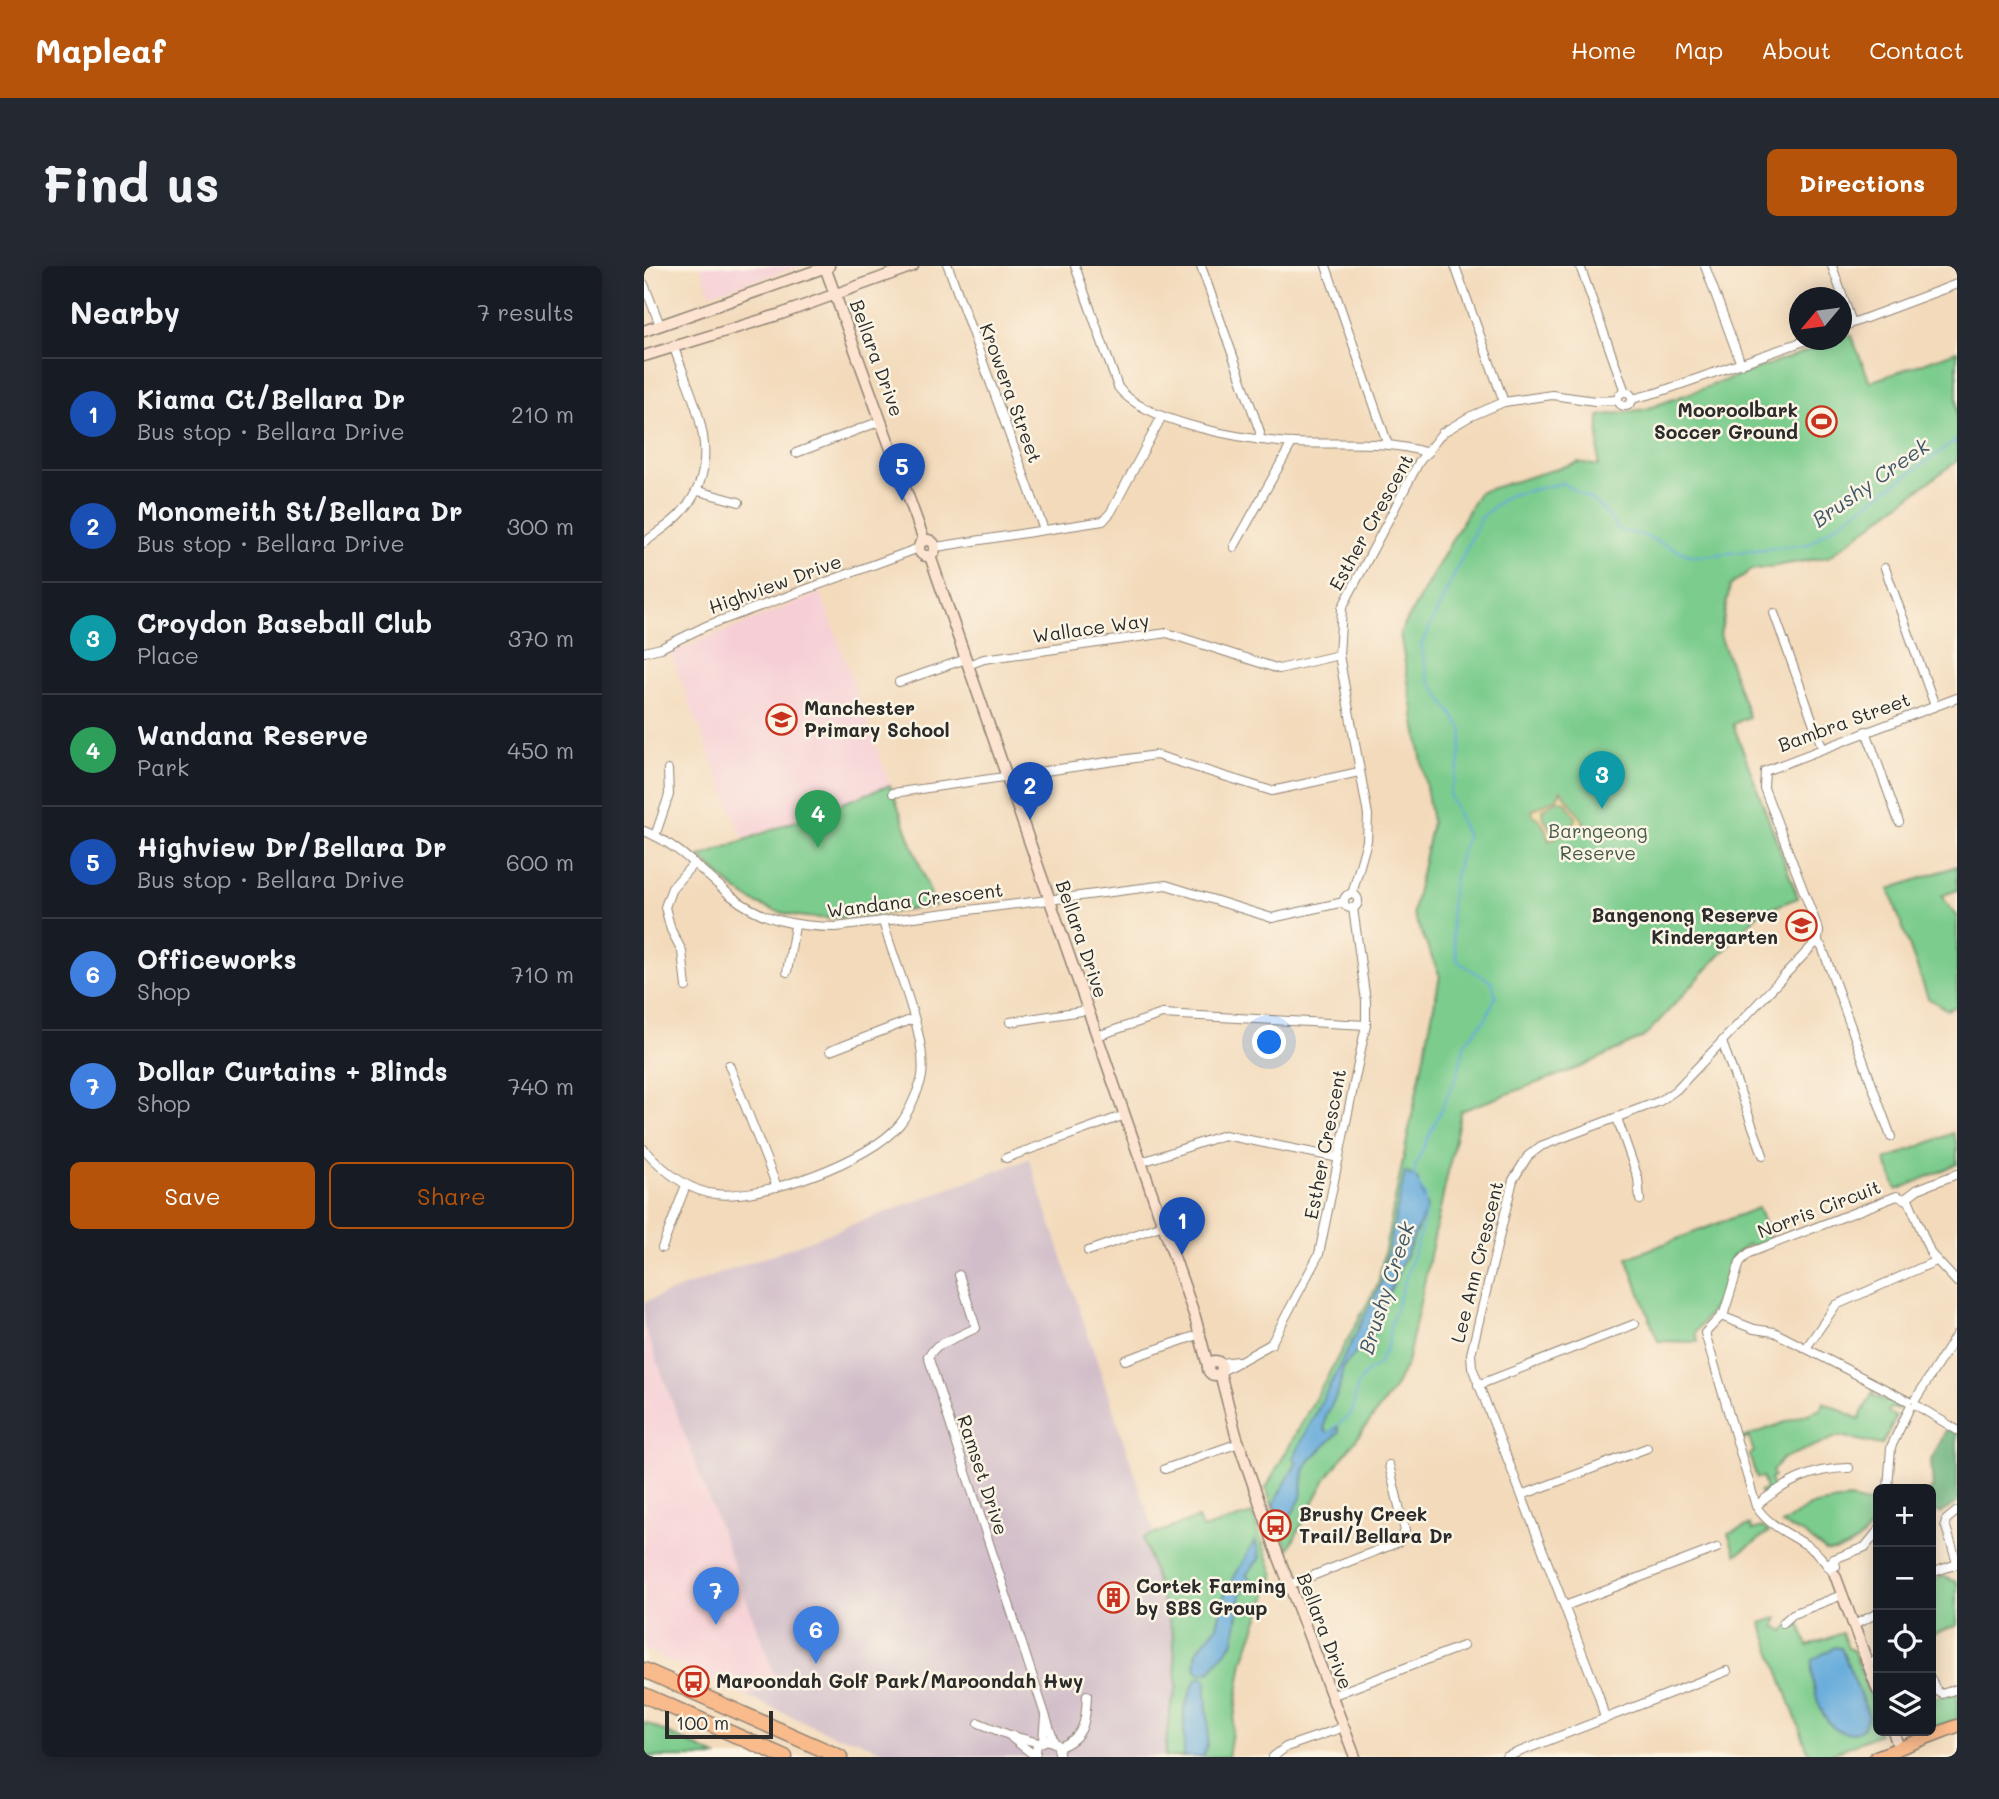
<!DOCTYPE html>
<meta charset="utf-8">
<style>
:root{--surface:#171b24;--page:#242831;--text:#f1f3f6;--muted:#9ea1a6;--line:#363941;--accent:#b45309}
body{margin:0;font-family:Mali,sans-serif;background:var(--page);color:var(--text)}
.controls{position:absolute;right:21px;bottom:21px;display:grid;overflow:hidden;border-radius:10px;box-shadow:0 4px 18px #0003}
.controls button{width:63px;height:63px;display:grid;place-items:center;padding:0;border:0;border-bottom:2px solid var(--line);background:var(--surface);color:var(--text);font:35px sans-serif}
.compass{position:absolute;left:1145px;top:21px;width:63px;height:63px;border-radius:50%;background:var(--surface);box-shadow:0 4px 18px #0003;rotate:241deg}
.scale{position:absolute;left:21px;bottom:18px;width:108px;box-sizing:border-box;padding-left:7px;border:4px solid #2b2b2b;border-top:0;font-size:19px;line-height:24px;white-space:nowrap;color:#2b2b2b;-webkit-text-stroke:5px #fcf5e5;paint-order:stroke}
.you{position:absolute;left:626px;top:777px;width:24px;height:24px;margin:-18px;border:5px solid #fff;border-radius:50%;background:#1a73e8;box-shadow:0 0 0 10px #1a73e833}
.badge{display:grid;place-items:center;width:46px;height:46px;border-radius:50%;background:var(--accent);color:#fff;font-size:23px;font-weight:700}
.pin{position:absolute;translate:-50% -58px;filter:drop-shadow(0 2px 4px #0008)}
.pin::after{content:'';position:absolute;top:37px;width:24px;height:21px;background:inherit;clip-path:polygon(0 0,100% 0,50% 100%)}
.list{margin:0;padding:0;list-style:none}
h2{display:flex;justify-content:space-between;align-items:center;height:91px;margin:0;padding:0 28px;font-size:30px}
h2 small{font-size:23px;font-weight:400;color:var(--muted)}
.list li{display:grid;grid-template-columns:46px 1fr auto;gap:21px;align-items:center;box-sizing:border-box;height:112px;padding:0 28px;border-top:2px solid var(--line)}
.list b{display:block;font-size:26px;white-space:nowrap}
.list p{margin:0;font-size:23px;white-space:nowrap;color:var(--muted)}
.list em{font-size:23px;font-style:normal;color:var(--muted)}
.actions{display:flex;gap:14px;padding:21px 28px}
.actions a{flex:1;padding:16px 0;border:2px solid var(--accent);border-radius:10px;text-align:center;font-size:24px;color:var(--accent)}
.actions .main{background:var(--accent);color:#fff}
.icon{flex:none;width:38px;height:38px;fill:none;stroke:currentColor;stroke-width:2;stroke-linecap:round;stroke-linejoin:round}
.map{position:relative;flex:none;width:1313px;height:1491px;overflow:hidden;border-radius:10px}
header{display:flex;align-items:center;gap:42px;box-sizing:border-box;height:98px;padding:0 35px;background:var(--accent);color:#fff}
header strong{font-size:33px}
nav{display:flex;gap:38px;margin-inline-start:auto;font-size:24px}
.intro{display:flex;align-items:center;justify-content:space-between;box-sizing:border-box;height:168px;padding:0 42px}
h1{margin:0;font-size:49px}
.button{padding:18px 32px;border-radius:10px;background:var(--accent);color:#fff;font-size:24px;font-weight:700}
main{display:flex;gap:42px;padding:0 42px}
aside{flex:1;background:var(--surface);border-radius:10px;box-shadow:0 4px 18px #0003}
.map>svg:first-child{display:block}
.built{fill:#f6cfd6}
.industrial{fill:#d1bdc9}
.green{fill:#7ccc8d;stroke:#547c5c;stroke-width:2}
.forest{fill:#65b078;stroke:#486e52;stroke-width:2}
.sand{fill:#eeda9e;stroke:#8c8264;stroke-width:2;fill-rule:evenodd}
.water{fill:#65abdb;stroke:#486b83;stroke-width:2}
.lines{fill:none;stroke-linecap:round;stroke-linejoin:round}
.stream{stroke:#65abdb;stroke-width:2}
.street-casing{stroke:#8f8273;stroke-width:10}
.secondary-casing{stroke:#8f8273;stroke-width:13}
.primary-casing{stroke:#8f8273;stroke-width:15}
.highway-casing{stroke:#8f8273;stroke-width:17}
.street{stroke:#fff;stroke-width:8}
.secondary{stroke:#fde4d1;stroke-width:10}
.primary{stroke:#fabb8c;stroke-width:12}
.highway{stroke:#fabb8c;stroke-width:14}
.labels{text-anchor:middle;stroke-width:5;stroke-linejoin:round;paint-order:stroke}
.street-label{font-size:19px;fill:#2b2b2b;stroke:#fcf5e5}
.poi-label{font-size:19px;font-weight:bold;fill:#2b2b2b;stroke:#fcf5e5;text-anchor:start}
.park-label{font-size:19px;fill:#435b48;stroke:#fcf5e5}
.water-label{font-size:21px;font-style:italic;fill:#3f5869;stroke:#fcf5e5}
</style>
<header>
<strong>Mapleaf</strong>
<nav><a>Home</a><a>Map</a><a>About</a><a>Contact</a></nav>
</header>
<div class="intro"><h1>Find us</h1><a class="button">Directions</a></div>
<main>
<aside>
<h2>Nearby<small>7 results</small></h2>
<ul class="list">
<li><span class="badge" style="background:#1a4fb4">1</span><div><b>Kiama Ct/Bellara Dr</b><p>Bus stop · Bellara Drive</p></div><em>210 m</em></li>
<li><span class="badge" style="background:#1a4fb4">2</span><div><b>Monomeith St/Bellara Dr</b><p>Bus stop · Bellara Drive</p></div><em>300 m</em></li>
<li><span class="badge" style="background:#0f9aa8">3</span><div><b>Croydon Baseball Club</b><p>Place</p></div><em>370 m</em></li>
<li><span class="badge" style="background:#2e9e5b">4</span><div><b>Wandana Reserve</b><p>Park</p></div><em>450 m</em></li>
<li><span class="badge" style="background:#1a4fb4">5</span><div><b>Highview Dr/Bellara Dr</b><p>Bus stop · Bellara Drive</p></div><em>600 m</em></li>
<li><span class="badge" style="background:#3f7fe0">6</span><div><b>Officeworks</b><p>Shop</p></div><em>710 m</em></li>
<li><span class="badge" style="background:#3f7fe0">7</span><div><b>Dollar Curtains + Blinds</b><p>Shop</p></div><em>740 m</em></li>
</ul>
<div class="actions"><a class="main">Save</a><a>Share</a></div>
</aside>
<div class="map">
<svg width="1313" height="1491" viewBox="0 0 1313 1491">
<rect width="100%" height="100%" fill="#fcf5e5"/>
<filter id="ink" filterUnits="userSpaceOnUse"><feTurbulence type="fractalNoise" baseFrequency=".0143" numOctaves="2"/><feDisplacementMap in="SourceGraphic" scale="14" xChannelSelector="R" yChannelSelector="G"/><feConvolveMatrix kernelMatrix="1 2 1 2 8 2 1 2 1" color-interpolation-filters="sRGB"/></filter>
<filter id="wash" filterUnits="userSpaceOnUse"><feTurbulence type="fractalNoise" baseFrequency=".00686" numOctaves="4" result="noise"/><feDisplacementMap in="SourceGraphic" scale="28" xChannelSelector="R" yChannelSelector="G"/><feGaussianBlur stdDeviation="1.57" result="paint"/><feColorMatrix in="noise" values="0 0 0 0 0 0 0 0 0 0 0 0 0 0 0 0 0 1.4 0 .05"/><feComposite in="paint" operator="in"/></filter>
<g filter="url(#wash)">
<rect width="100%" height="100%" fill="#f3dabb"/>
<g class="built">
<polygon points="56,0 158,0 67,27"/>
<polygon points="177,327 246,519 99,573 26,387"/>
<polygon points="0,1060 134,1418 103,1431 0,1383"/>
</g>
<polygon class="industrial" points="385,893 511,1268 499,1273 529,1368 533,1420 525,1449 521,1491 250,1491 211,1473 192,1470 103,1431 134,1418 0,1060 0,1036"/>
<g class="green">
<polygon points="1207,69 1226,116 1313,85 1313,195 1184,291 1107,304 1086,320 1076,369 1105,451 1089,458 1154,632 1115,647 1000,771 939,800 817,845 763,1097 750,1123 682,1213 644,1284 622,1222 734,1018 796,710 769,647 788,556 756,367 835,226 935,196 954,200 955,150 1002,143"/>
<path d="M246,519L291,640C231,648 167,665 110,636C89,624 74,607 56,591Z"/>
<polygon points="1313,600 1313,624 1297,630 1313,650 1313,740 1303,744 1284,732 1245,623"/>
<polygon points="1309,867 1313,878 1313,898 1253,924 1241,894"/>
<polygon points="1114,942 1127,974 1107,982 1104,978 1088,991 1077,1032 1051,1067 1054,1076 1014,1075 983,992"/>
<polygon points="1231,1122 1229,1129 1243,1136 1247,1130 1255,1144 1246,1142 1244,1146 1252,1151 1238,1179 1195,1170 1138,1193 1128,1206 1130,1211 1126,1213 1129,1222 1118,1231 1116,1225 1122,1224 1119,1211 1113,1212 1105,1189 1110,1186 1105,1172 1099,1174 1098,1172 1177,1143 1180,1136 1215,1153"/>
<path d="M1205,1233L1234,1239C1234,1263 1205,1288 1182,1285L1160,1268L1138,1258L1166,1240Z"/>
<polygon points="608,1248 630,1309 599,1395 584,1491 521,1491 525,1449 533,1420 529,1368 499,1272 554,1252 558,1263"/>
<polygon points="1106,1259 1108,1264 1118,1261 1125,1266 1092,1289 1084,1267"/>
<polygon points="1298,1310 1313,1316 1313,1359 1287,1369 1287,1316"/>
<polygon points="1134,1351 1131,1360 1140,1365 1153,1351 1164,1380 1198,1367 1204,1382 1209,1384 1234,1449 1235,1468 1180,1491 1166,1491 1117,1357"/>
<polygon points="1313,1426 1313,1453 1287,1463 1287,1440 1291,1438 1288,1432"/>
<polygon points="0,1456 74,1491 0,1491"/>
</g>
<polygon class="forest" points="1303,1162 1313,1168 1313,1237 1297,1247 1287,1245 1285,1223 1289,1222 1287,1194"/>
<path class="sand" d="M917,524L941,557L905,575C900,562 901,556 889,549L888,544L913,532ZM914,534L922,536L932,552L929,558L914,567L907,564L898,549L899,543Z"/>
<g class="water">
<polygon points="761,906 773,912 783,942 736,1047 732,1065 699,1101 695,1124 682,1150 680,1163 684,1167 694,1161 695,1166 666,1194 660,1205 657,1232 639,1263 630,1237 653,1196 649,1192 737,1018"/>
<polygon points="611,1274 616,1292 602,1309 608,1314 597,1327 590,1375 565,1406 555,1408 551,1401 553,1385 573,1360 581,1327"/>
<path d="M1191,1381L1197,1382L1225,1450L1219,1462C1181,1485 1166,1421 1168,1394Z"/>
<path d="M559,1411L562,1413C560,1438 570,1467 559,1491H540V1443L552,1413Z"/>
</g>
<g class="lines">
<g class="stream">
<path d="M771,912V900L814,807L821,777L842,752L852,730L848,716L814,696C802,648 806,617 823,571L805,528L815,500L819,464L784,413L777,380L837,251L863,230L918,217L953,237L976,265L998,269L1045,289L1058,290L1165,278L1313,174"/>
<polyline points="774,917 781,929 781,937"/>
<polyline points="684,1167 708,1147 713,1120 721,1108 734,1099 745,1076 745,1064 780,956 781,947"/>
</g>
</g>
</g>
<g filter="url(#ink)">
<g class="lines">
<defs>
<g id="street">
<polyline points="304,0 400,264"/>
<path d="M431,0L474,121C499,157 607,175 650,177C695,179 741,173 784,187"/>
<polyline points="557,0 616,166 615,174"/>
<polyline points="682,0 744,179"/>
<polyline points="811,0 860,136"/>
<polyline points="936,0 981,126"/>
<polyline points="1061,0 1097,98"/>
<polyline points="1188,0 1208,57"/>
<polyline points="0,18 16,59"/>
<polyline points="1198,61 1313,18"/>
<circle cx="981" cy="133" r="7"/>
<polyline points="988,133 1015,126 1163,74"/>
<polyline points="152,187 237,155"/>
<polyline points="54,225 95,236"/>
<path d="M0,277C12,267 28,258 38,246C84,195 48,134 29,79"/>
<polyline points="292,281 459,255 467,246 517,152"/>
<polyline points="590,281 648,177"/>
<polyline points="1241,302 1291,440"/>
<polyline points="1130,347 1178,481"/>
<polyline points="0,386 17,382 62,360 275,282"/>
<polyline points="324,399 340,393 523,367 635,403 695,389"/>
<polyline points="255,416 322,393"/>
<polyline points="1222,465 1255,556"/>
<polyline points="249,527 512,489 628,525 715,506"/>
<path d="M0,565C34,578 59,607 86,629C117,654 152,661 192,661L522,619L628,652L700,636"/>
<polyline points="11,570 25,529 24,504"/>
<polyline points="708,628 723,575 724,549 695,389 698,342 775,196 798,167 825,151 860,136 908,129 951,135 974,134"/>
<circle cx="707" cy="635" r="7"/>
<polyline points="1170,672 1178,681 1247,871"/>
<polyline points="143,706 151,660"/>
<polyline points="42,721 38,685 27,664 21,641 28,622 50,597"/>
<polyline points="366,756 444,744"/>
<polyline points="453,770 518,748 722,759"/>
<polyline points="1078,776 1119,889"/>
<polyline points="186,785 269,753"/>
<polyline points="85,799 133,921"/>
<polyline points="973,852 994,912 996,934"/>
<path d="M0,883C18,903 43,925 71,928C118,934 226,895 256,858C264,848 273,827 277,815C287,777 249,695 239,655"/>
<polyline points="362,892 481,849"/>
<polyline points="498,896 580,869 695,892"/>
<polyline points="1262,932 1274,923 1313,908"/>
<polyline points="18,982 42,919"/>
<polyline points="444,985 519,959"/>
<polyline points="315,1009 332,1062 293,1080 284,1090 410,1476"/>
<polyline points="1077,1050 1110,1063 1130,1066 1264,1135"/>
<polyline points="1162,1082 1192,1039 1292,995"/>
<polyline points="481,1094 557,1068"/>
<polyline points="576,1097 594,1095"/>
<polyline points="578,1105 627,1078 675,988 722,759 722,735 709,642"/>
<polyline points="834,1119 991,1058"/>
<polyline points="1271,1134 1313,1068"/>
<polyline points="1272,1139 1313,1164"/>
<polyline points="521,1203 595,1177"/>
<polyline points="1244,1223 1247,1181 1266,1141"/>
<polyline points="878,1229 1003,1182"/>
<path d="M1112,1240C1140,1217 1168,1202 1205,1202"/>
<polyline points="1313,1245 1302,1254 1301,1258 1313,1297"/>
<polyline points="1190,1293 1221,1281 1234,1265"/>
<path d="M1183,1299C1164,1271 1129,1268 1112,1240L1061,1067L1080,1047L1096,996L1105,987L1253,930L1265,935L1287,988L1313,1016"/>
<polyline points="1186,1303 1192,1300 1190,1293 1183,1299 1191,1309"/>
<polyline points="1287,1307 1313,1298"/>
<polyline points="645,1319 755,1276 761,1265 745,1199"/>
<polyline points="921,1340 1073,1282"/>
<polyline points="1139,1357 1149,1348 1198,1329"/>
<polyline points="1210,1359 1234,1347"/>
<polyline points="1224,1397 1234,1394"/>
<polyline points="1287,1413 1292,1424 1298,1428 1313,1423"/>
<polyline points="687,1430 819,1380"/>
<polyline points="961,1453 955,1430 828,1101 827,1088 869,914 884,890 897,880 1016,835 1032,824 1174,674 1175,665 1120,522 1121,505 1313,432"/>
<polyline points="335,1457 365,1469 395,1477"/>
<polyline points="368,1472 390,1489"/>
<polyline points="399,1475 401,1450"/>
<path d="M415,1481C441,1472 442,1454 443,1429"/>
<polyline points="391,1491 393,1479 403,1474 413,1478 416,1491"/>
<polyline points="629,1491 642,1481 700,1461"/>
<polyline points="862,1491 1083,1405"/>
</g>
<g id="secondary">
<polyline points="181,1 280,274"/>
<polyline points="0,65 185,0"/>
<polyline points="0,90 137,48 269,0"/>
<circle cx="283" cy="282" r="8"/>
<polyline points="286,290 551,1051 564,1100"/>
<circle cx="571" cy="1102" r="7"/>
<polyline points="576,1107 592,1169 631,1281 711,1491"/>
<polyline points="1191,1309 1234,1425"/>
<polyline points="1249,1465 1255,1482"/>
</g>
<polyline id="primary" points="1232,1491 1313,1460"/>
<g id="highway">
<polyline points="0,1404 196,1491"/>
<polyline points="0,1429 141,1491"/>
</g>
</defs>
<use href="#street" class="street-casing"/>
<use href="#secondary" class="secondary-casing"/>
<use href="#primary" class="primary-casing"/>
<use href="#highway" class="highway-casing"/>
<use href="#street" class="street"/>
<use href="#secondary" class="secondary"/>
<use href="#primary" class="primary"/>
<use href="#highway" class="highway"/>
</g>
</g>
<defs>
<symbol id="stadium-ring" viewBox="-11 -11 22 22"><circle r="9.5" fill="#fcf5e5" stroke="#c8321e" stroke-width="1.5"/><path d="M0-5a6.5 5 0 1 0 0 10a6.5 5 0 1 0 0-10ZM-3.5-1.8h7v3.6h-7Z" fill="#c8321e"/></symbol>
<symbol id="school-ring" viewBox="-11 -11 22 22"><circle r="9.5" fill="#fcf5e5" stroke="#c8321e" stroke-width="1.5"/><path d="M0-5L7-2L0 1L-7-2ZM-4 1L0 2.5L4 1V4Q0 6-4 4Z" fill="#c8321e"/></symbol>
<symbol id="bus-ring" viewBox="-11 -11 22 22"><circle r="9.5" fill="#fcf5e5" stroke="#c8321e" stroke-width="1.5"/><path d="M-5-6H5V4H4V6H2V4H-2V6H-4V4H-5ZM-3.5-4V0h7V-4ZM-3.5 1.2v1.5H-2V1.2ZM2 1.2v1.5H3.5V1.2Z" fill="#c8321e"/></symbol>
<symbol id="building-ring" viewBox="-11 -11 22 22"><circle r="9.5" fill="#fcf5e5" stroke="#c8321e" stroke-width="1.5"/><path d="M-4-6H4V6H1V3H-1V6H-4ZM-2.5-4.3h1.7v1.8h-1.7ZM.8-4.3h1.7v1.8H.8ZM-2.5-1h1.7V.8h-1.7ZM.8-1h1.7V.8H.8Z" fill="#c8321e"/></symbol>
</defs>
<g fill-rule="evenodd">
<use href="#stadium-ring" x="1160" y="138" width="35" height="35"/>
<use href="#school-ring" x="120" y="436" width="35" height="35"/>
<use href="#school-ring" x="1140" y="642" width="35" height="35"/>
<use href="#bus-ring" x="614" y="1242" width="35" height="35"/>
<use href="#building-ring" x="452" y="1314" width="35" height="35"/>
<use href="#bus-ring" x="32" y="1398" width="35" height="35"/>
</g>
<g class="labels">
<g class="street-label">
<text transform="translate(233 92) rotate(70)" y="7">Bellara Drive</text>
<text transform="translate(367 127) rotate(70)" y="7">Krowera Street</text>
<text transform="translate(727 256) rotate(-61)" y="7">Esther Crescent</text>
<text transform="translate(131 318) rotate(-20)" y="7">Highview Drive</text>
<text transform="translate(447 362) rotate(-8)" y="7">Wallace Way</text>
<text transform="translate(1200 456) rotate(-20)" y="7">Bambra Street</text>
<text transform="translate(271 634) rotate(-7)" y="7">Wandana Crescent</text>
<text transform="translate(438 673) rotate(71)" y="7">Bellara Drive</text>
<text transform="translate(681 878) rotate(-79)" y="7">Esther Crescent</text>
<text transform="translate(1175 943) rotate(-21)" y="7">Norris Circuit</text>
<text transform="translate(833 996) rotate(-76)" y="7">Lee Ann Crescent</text>
<text transform="translate(339 1209) rotate(72)" y="7">Ramset Drive</text>
<text transform="translate(681 1365) rotate(69)" y="7">Bellara Drive</text>
</g>
<g class="poi-label">
<text x="1154" y="151" text-anchor="end">Mooroolbark<tspan x="1154" dy="22">Soccer Ground</tspan></text>
<text x="160" y="449">Manchester<tspan x="160" dy="22">Primary School</tspan></text>
<text x="1134" y="656" text-anchor="end">Bangenong Reserve<tspan x="1134" dy="22">Kindergarten</tspan></text>
<text x="655" y="1255">Brushy Creek<tspan x="655" dy="22">Trail/Bellara Dr</tspan></text>
<text x="492" y="1327">Cortek Farming<tspan x="492" dy="22">by SBS Group</tspan></text>
<text x="72" y="1422">Maroondah Golf Park/Maroondah Hwy</text>
</g>
<g class="park-label">
<text x="954" y="572">Barngeong<tspan x="954" dy="22">Reserve</tspan></text>
</g>
<g class="water-label">
<text transform="translate(1227 217) rotate(-35)" y="7">Brushy Creek</text>
<text transform="translate(743 1022) rotate(-72)" y="7">Brushy Creek</text>
</g>
</g>
</svg>
<div class="controls">
<button>+</button>
<button>−</button>
<button><svg class="icon" aria-label="locate" viewBox="0 0 24 24"><circle cx="12" cy="12" r="6"/><path d="M12 2v4M12 18v4M2 12h4M18 12h4"/></svg></button>
<button><svg class="icon" aria-label="layers" viewBox="0 0 24 24"><path d="M12 4l9 5-9 5-9-5zM3 14l9 5 9-5"/></svg></button>
</div>
<svg class="compass" viewBox="-18 -18 36 36"><path d="M0-13l5 13h-10z" fill="#e53935"/><path d="M0 13l5-13h-10z" fill="#9ea1a6"/></svg>
<div class="scale">100 m</div>
<div class="you"></div>
<div class="pin badge" style="left:538px;top:989px;background:#1a4fb4">1</div>
<div class="pin badge" style="left:386px;top:554px;background:#1a4fb4">2</div>
<div class="pin badge" style="left:958px;top:543px;background:#0f9aa8">3</div>
<div class="pin badge" style="left:174px;top:582px;background:#2e9e5b">4</div>
<div class="pin badge" style="left:258px;top:235px;background:#1a4fb4">5</div>
<div class="pin badge" style="left:172px;top:1398px;background:#3f7fe0">6</div>
<div class="pin badge" style="left:72px;top:1359px;background:#3f7fe0">7</div>
</div>
</main>
